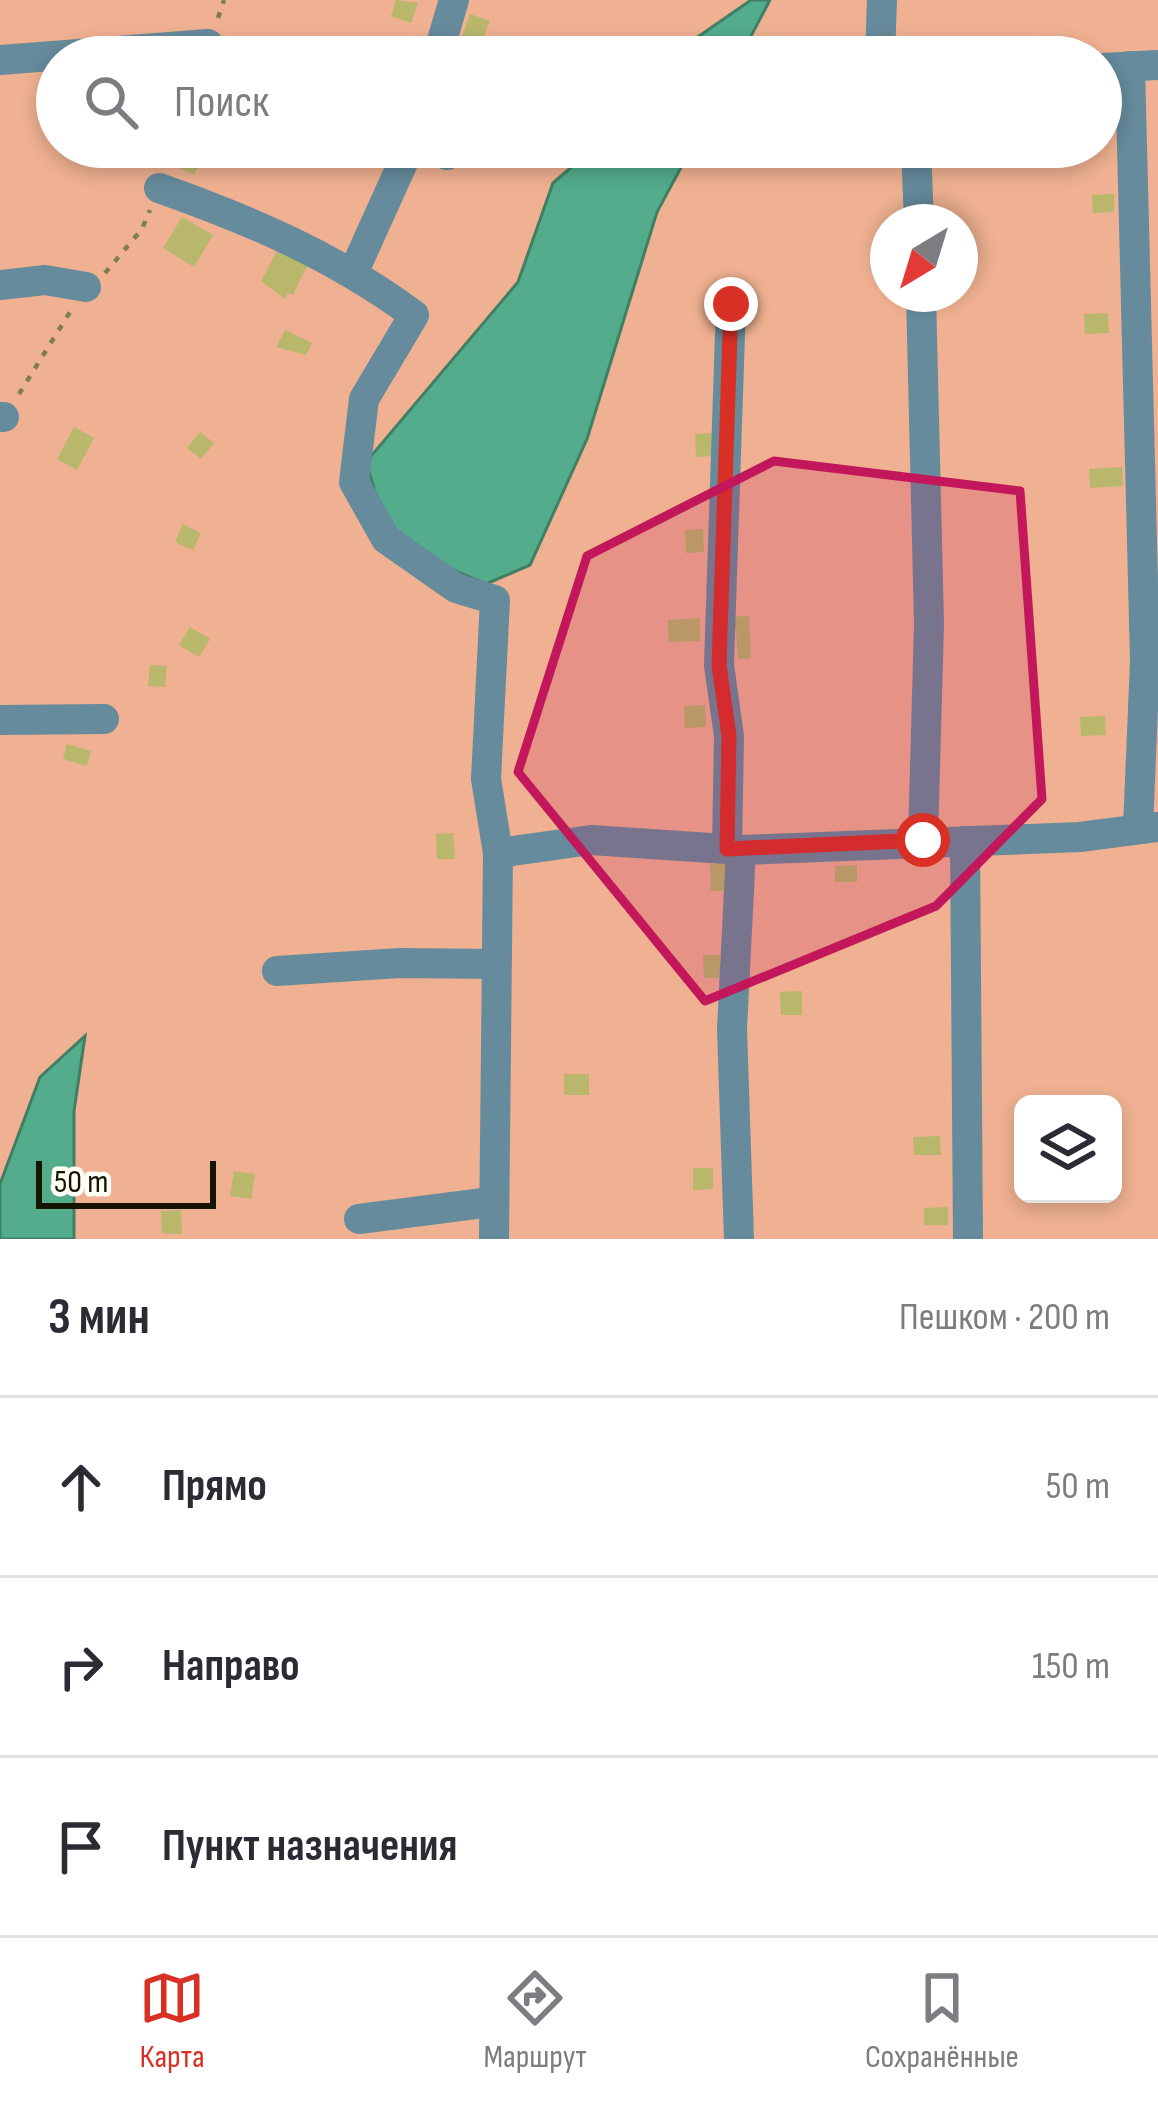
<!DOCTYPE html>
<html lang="ru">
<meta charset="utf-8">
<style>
:root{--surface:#fff;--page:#f7f7f7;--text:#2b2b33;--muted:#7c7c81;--line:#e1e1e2;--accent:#d93025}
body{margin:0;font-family:"Sofia Sans Condensed",sans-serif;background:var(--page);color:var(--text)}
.controls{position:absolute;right:36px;bottom:36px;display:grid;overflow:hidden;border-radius:18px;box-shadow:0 6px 18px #0003}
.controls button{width:108px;height:108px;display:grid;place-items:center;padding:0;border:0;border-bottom:3px solid var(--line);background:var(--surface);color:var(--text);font:60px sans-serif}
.compass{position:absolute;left:870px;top:204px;width:108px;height:108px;border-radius:50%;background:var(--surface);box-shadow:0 6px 18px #0003;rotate:218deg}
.scale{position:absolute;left:36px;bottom:30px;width:180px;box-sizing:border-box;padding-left:12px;border:6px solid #151400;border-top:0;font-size:33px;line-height:42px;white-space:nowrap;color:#151400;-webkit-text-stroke:9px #fffff7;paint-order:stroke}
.stop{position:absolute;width:36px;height:36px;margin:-27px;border:9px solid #d93025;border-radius:50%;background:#fff}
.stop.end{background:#d93025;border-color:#fff;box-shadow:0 3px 12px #0008}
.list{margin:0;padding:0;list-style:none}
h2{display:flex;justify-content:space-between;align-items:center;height:156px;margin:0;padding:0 48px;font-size:51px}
h2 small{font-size:39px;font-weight:400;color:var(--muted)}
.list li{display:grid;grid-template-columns:78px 1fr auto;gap:36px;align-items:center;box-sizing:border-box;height:180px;padding:0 48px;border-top:3px solid var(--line)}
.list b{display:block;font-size:45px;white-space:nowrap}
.list em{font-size:39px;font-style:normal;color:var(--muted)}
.icon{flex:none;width:66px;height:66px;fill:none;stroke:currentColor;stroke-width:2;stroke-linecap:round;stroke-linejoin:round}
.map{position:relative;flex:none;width:1158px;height:1239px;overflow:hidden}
.search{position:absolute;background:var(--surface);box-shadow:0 6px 18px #0003;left:36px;right:36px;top:36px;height:132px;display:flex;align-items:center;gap:30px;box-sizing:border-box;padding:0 42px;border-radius:66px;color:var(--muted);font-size:45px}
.sheet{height:696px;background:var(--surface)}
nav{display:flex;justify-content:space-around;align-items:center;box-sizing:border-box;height:168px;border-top:3px solid var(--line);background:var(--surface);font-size:33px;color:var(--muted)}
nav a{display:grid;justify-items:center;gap:6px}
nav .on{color:var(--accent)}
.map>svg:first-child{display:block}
.green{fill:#efb191;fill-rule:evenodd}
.water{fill:#53ad8d;stroke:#407f63;stroke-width:3}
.building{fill:#b8b76b}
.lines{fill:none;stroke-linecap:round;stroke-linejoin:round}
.path{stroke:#807f49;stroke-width:4.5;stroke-dasharray:6 9;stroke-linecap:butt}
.minor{stroke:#668b9c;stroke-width:30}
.route{stroke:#d93025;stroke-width:15}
.marked{fill:#c2185b;fill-opacity:0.2;stroke:#c2185b;stroke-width:9;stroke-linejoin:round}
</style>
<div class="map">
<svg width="1158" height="1239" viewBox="0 0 1158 1239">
<rect width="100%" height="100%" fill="#e4e38d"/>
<path class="green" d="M0,0H1158V1239H0ZM57,57H1101V147H57ZM888,222H960V294H888ZM1023,1104H1113V1194H1023Z"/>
<g class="water">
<polygon points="751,0 770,0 740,57 669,57"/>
<polygon points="595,147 692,147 657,212 587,439 530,565 486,584 436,563 384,522 366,462 518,282 553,183"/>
<polygon points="85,1036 74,1111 74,1239 0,1239 0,1184 40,1077"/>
</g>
<g class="building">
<polygon points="396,0 418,3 411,23 391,16"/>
<polygon points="470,14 490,21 479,49 460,42"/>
<polygon points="180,147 206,151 194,175 172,164"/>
<polygon points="1114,194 1114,212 1093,213 1092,195"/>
<polygon points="182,217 213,235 194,267 163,248"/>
<polygon points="280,245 310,260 293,295 288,293 285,299 261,281"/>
<polygon points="1108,313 1109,333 1085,334 1084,314"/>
<polygon points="285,330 312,343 306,355 276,347"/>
<polygon points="74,427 94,438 77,470 57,459"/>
<polygon points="200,432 214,443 201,459 187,448"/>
<polygon points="714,433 716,456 696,457 695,434"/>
<polygon points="1122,467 1123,486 1090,488 1089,469"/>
<polygon points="183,524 201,533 193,550 175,542"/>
<polygon points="703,529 704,552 686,553 685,530"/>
<polygon points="749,616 751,658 738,659 736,630 727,631 726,617"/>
<polygon points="700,618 700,641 669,642 668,620"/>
<polygon points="190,627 210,639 199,657 179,645"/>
<polygon points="150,665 167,666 165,687 148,686"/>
<polygon points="705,705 706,727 685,728 684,706"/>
<polygon points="1105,716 1106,735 1081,736 1080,717"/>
<polygon points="67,744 91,751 87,766 63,759"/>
<polygon points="453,833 455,859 437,859 436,834"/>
<polygon points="727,863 727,891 711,891 710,864"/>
<polygon points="857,865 857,882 835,882 835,866"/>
<polygon points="703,955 720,955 720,978 704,978"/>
<polygon points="802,991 802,1015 781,1015 780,992"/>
<rect x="564" y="1074" width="25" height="21"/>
<polygon points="940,1136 941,1155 914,1155 913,1137"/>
<polygon points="693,1168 713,1168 713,1189 693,1190"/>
<polygon points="234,1171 255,1174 251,1199 230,1196"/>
<polygon points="948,1207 948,1225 924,1225 924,1208"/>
<polygon points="181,1210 182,1234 162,1233 161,1211"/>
</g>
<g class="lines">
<g class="path">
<polyline points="218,18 224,0"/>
<polyline points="165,165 170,147"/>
<polyline points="105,273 142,229 150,210"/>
<polyline points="19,394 70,312"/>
</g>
<g class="minor">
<polyline points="437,57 454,0"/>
<polyline points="880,57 882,0"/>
<polyline points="0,60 208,44"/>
<polyline points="1130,66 1145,661 1138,828"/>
<polyline points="1101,68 1158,65"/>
<polyline points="423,147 447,155"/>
<polyline points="916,147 919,222"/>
<path d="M159,188C250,220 336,257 414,315L364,399L354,482L386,539L456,588L495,600L486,779L498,853L494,1239"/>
<polyline points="354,271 410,147"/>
<polyline points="0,285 45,280 86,287"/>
<polyline points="921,294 929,624 923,840"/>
<polyline points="0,417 4,417"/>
<polyline points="0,720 104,719"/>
<polyline points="965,841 968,1239"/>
<polyline points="727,849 729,736 719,665 731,304"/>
<polyline points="498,853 591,840 741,850 1080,837 1158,827"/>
<polyline points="277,971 400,963 496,964"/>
<polyline points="359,1219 491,1202"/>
<polyline points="739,1239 732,1029 741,850"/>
</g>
</g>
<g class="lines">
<polyline class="route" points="731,304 719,665 729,736 727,849 923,840"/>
</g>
<path class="marked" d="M774,461L1020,491L1042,799L936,906L705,1001L518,772L587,556Z"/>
</svg>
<div class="controls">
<button><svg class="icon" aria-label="layers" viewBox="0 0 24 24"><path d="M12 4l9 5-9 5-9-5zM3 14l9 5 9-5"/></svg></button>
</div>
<svg class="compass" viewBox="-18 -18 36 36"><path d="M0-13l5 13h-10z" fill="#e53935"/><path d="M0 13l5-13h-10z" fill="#7c7c81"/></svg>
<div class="scale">50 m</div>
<div class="stop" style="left:923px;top:840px"></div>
<div class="stop end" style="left:731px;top:304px"></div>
<div class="search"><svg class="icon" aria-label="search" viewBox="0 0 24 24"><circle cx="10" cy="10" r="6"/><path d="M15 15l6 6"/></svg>Поиск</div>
</div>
<section class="sheet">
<h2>3 мин<small>Пешком · 200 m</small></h2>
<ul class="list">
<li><svg class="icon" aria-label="ahead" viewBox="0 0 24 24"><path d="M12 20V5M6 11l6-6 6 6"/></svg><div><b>Прямо</b></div><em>50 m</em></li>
<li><svg class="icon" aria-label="right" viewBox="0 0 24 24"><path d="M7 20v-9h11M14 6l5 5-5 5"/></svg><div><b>Направо</b></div><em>150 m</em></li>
<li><svg class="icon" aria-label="arrive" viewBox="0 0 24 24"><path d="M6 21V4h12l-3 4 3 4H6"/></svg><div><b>Пункт назначения</b></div></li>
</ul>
</section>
<nav>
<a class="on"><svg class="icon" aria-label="map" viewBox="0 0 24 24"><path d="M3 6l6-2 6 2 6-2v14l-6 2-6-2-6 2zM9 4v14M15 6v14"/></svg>Карта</a>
<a><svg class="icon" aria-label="directions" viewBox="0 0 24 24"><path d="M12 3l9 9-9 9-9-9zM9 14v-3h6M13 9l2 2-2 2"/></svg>Маршрут</a>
<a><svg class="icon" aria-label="saved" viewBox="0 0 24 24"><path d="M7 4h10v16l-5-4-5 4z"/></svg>Сохранённые</a>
</nav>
